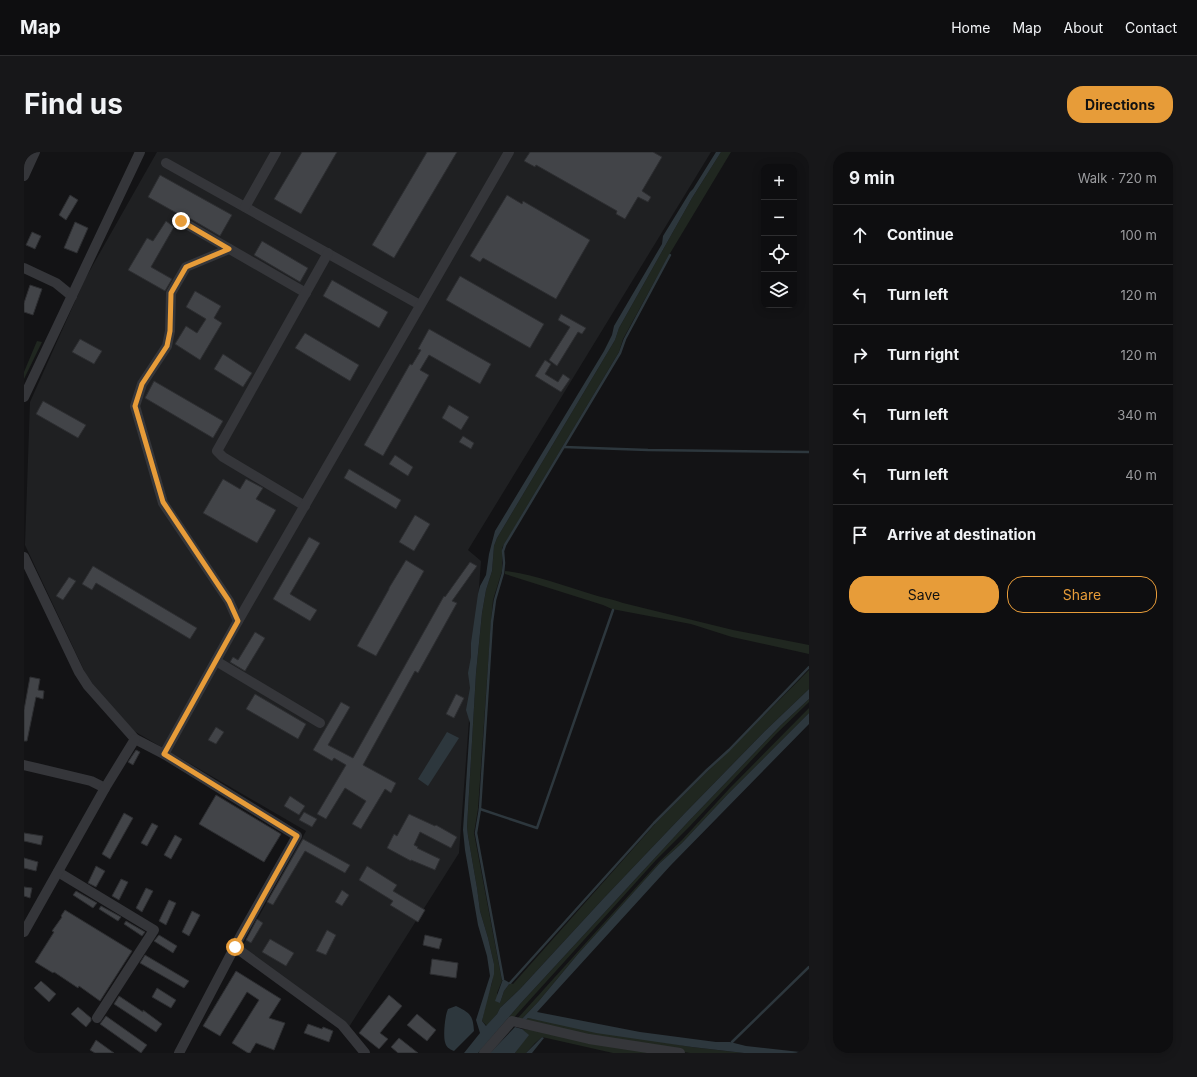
<!DOCTYPE html>
<meta charset="utf-8">
<style>
:root{--surface:#0e0e10;--page:#171719;--text:#f1f3f6;--muted:#9b9c9f;--line:#2e2e30;--accent:#e79c39}
body{margin:0;font-family:Inter,sans-serif;background:var(--page);color:var(--text)}
.controls{position:absolute;right:12px;top:12px;display:grid;overflow:hidden;border-radius:8px;box-shadow:0 2px 10px #0003}
.controls button{width:36px;height:36px;display:grid;place-items:center;padding:0;border:0;border-bottom:1px solid var(--line);background:var(--surface);color:var(--text);font:20px sans-serif}
.stop{position:absolute;width:12px;height:12px;margin:-9px;border:3px solid #e79c39;border-radius:50%;background:#fff}
.stop.end{background:#e79c39;border-color:#fff;box-shadow:0 1px 4px #0008}
.list{margin:0;padding:0;list-style:none}
h2{display:flex;justify-content:space-between;align-items:center;height:52px;margin:0;padding:0 16px;font-size:17px}
h2 small{font-size:13px;font-weight:400;color:var(--muted)}
.list li{display:grid;grid-template-columns:26px 1fr auto;gap:12px;align-items:center;box-sizing:border-box;height:60px;padding:0 16px;border-top:1px solid var(--line)}
.list b{display:block;font-size:15px;white-space:nowrap}
.list em{font-size:13px;font-style:normal;color:var(--muted)}
.actions{display:flex;gap:8px;padding:12px 16px}
.actions a{flex:1;padding:9px 0;border:1px solid var(--accent);border-radius:16px;text-align:center;font-size:14px;color:var(--accent)}
.actions .main{background:var(--accent);color:#111}
.icon{flex:none;width:22px;height:22px;fill:none;stroke:currentColor;stroke-width:2;stroke-linecap:round;stroke-linejoin:round}
.map{position:relative;flex:none;width:785px;height:901px;overflow:hidden;border-radius:16px}
header{display:flex;align-items:center;gap:24px;box-sizing:border-box;height:56px;padding:0 20px;background:var(--surface);border-bottom:1px solid var(--line)}
header strong{font-size:19px}
nav{display:flex;gap:22px;margin-inline-start:auto;font-size:14px}
.intro{display:flex;align-items:center;justify-content:space-between;box-sizing:border-box;height:96px;padding:0 24px}
h1{margin:0;font-size:28px}
.button{padding:10px 18px;border-radius:16px;background:var(--accent);color:#111;font-size:14px;font-weight:700}
main{display:flex;gap:24px;padding:0 24px}
aside{flex:1;background:var(--surface);border-radius:16px;box-shadow:0 2px 10px #0003}
.map>svg:first-child{display:block}
.built{fill:#1f2022}
.green{fill:#202720}
.water{fill:#2d373d}
.lines{fill:none;stroke-linecap:round;stroke-linejoin:round}
.stream{stroke:#2d373d;stroke-width:2.5}
.building{fill:#424448;stroke:#2d2e31}
.minor{stroke:#35363a;stroke-width:10}
.route{stroke:#e79c39;stroke-width:5}
</style>
<header>
<strong>Map</strong>
<nav><a>Home</a><a>Map</a><a>About</a><a>Contact</a></nav>
</header>
<div class="intro"><h1>Find us</h1><a class="button">Directions</a></div>
<main>
<div class="map">
<svg width="785" height="901" viewBox="0 0 785 901">
<rect width="100%" height="100%" fill="#131315"/>
<polygon class="built" points="133,0 687,0 444,398 457,409 435,701 325,875 218,795 282,679 103,575 65,529 1,393 6,250 61,127"/>
<g class="green">
<polygon points="697,0 707,0 645,103 599,187 595,200 478,396 478,419 469,448 467,470 454,657 450,681 478,829 473,841 476,851 480,839 486,831 489,832 631,672 684,619 705,599 785,518 785,537 741,579 660,662 579,747 496,837 476,856 473,862 463,874 458,869 463,846 468,831 470,812 464,786 456,759 453,736 444,684 443,675 452,521 458,461 462,438 468,419 470,394 473,386 591,188 595,176 668,46"/>
<polygon points="13,189 18,190 0,227 0,220"/>
<path d="M481,419C510,422 539,434 567,442C578,446 589,447 599,451L709,478L785,493V502L708,485L667,472L588,457L579,453L481,422Z"/>
<polygon points="785,547 785,550 752,582 666,674 632,708 458,901 454,901 497,851 664,670 757,573"/>
<polygon points="785,556 785,561 703,643 658,691 636,711 554,802 514,850 495,870 493,867 635,710 658,688 705,637"/>
<polygon points="504,866 668,895 720,901 666,901 610,893 499,870"/>
<polygon points="498,877 511,878 638,901 589,901 518,885 511,891 502,901 491,901 504,883"/>
</g>
<g class="water">
<polygon points="692,0 697,0 668,46 595,176 591,188 473,386 470,394 468,419 462,438 458,461 452,521 443,675 444,684 453,736 456,759 464,786 470,812 470,822 458,869 462,874 473,862 476,856 496,837 579,747 660,662 741,579 785,537 785,547 757,573 664,670 497,851 454,901 440,901 456,881 452,868 466,824 463,804 454,773 441,698 439,678 446,571 442,558 446,536 444,521 447,505 447,491 454,442 456,434 462,423 465,402 471,379 580,199 588,183 590,174 638,92 639,84 666,40 669,37"/>
<polygon points="785,561 785,572 647,713 513,860 616,880 692,890 706,890 722,894 785,901 720,901 668,895 572,881 504,866 499,870 495,870 514,850 554,802 636,711 658,691 703,643"/>
<polygon points="423,580 435,586 404,634 394,627"/>
<polygon points="479,827 486,831 480,839 476,851 471,849"/>
<path d="M432,854C446,861 449,863 450,879L430,899C425,897 422,895 421,890C419,883 421,863 424,857Z"/>
<polygon points="491,875 498,877 505,883 491,901 466,901"/>
<polygon points="518,885 520,886 508,901 502,901"/>
</g>
<g class="lines">
<g class="stream">
<polyline points="540,295 624,298 785,300"/>
<polyline points="456,657 513,676 589,458"/>
<polyline points="479,827 452,681 456,657 468,470 471,448 479,421 480,411 479,399 481,393 596,201 601,187 646,103"/>
<polyline points="486,831 630,671 683,618 705,598 785,515"/>
<polyline points="708,890 785,815"/>
</g>
</g>
<g class="building">
<polygon points="278,0 313,0 277,62 250,47"/>
<polygon points="403,0 433,0 370,106 348,93"/>
<polygon points="506,0 629,0 638,5 618,39 627,45 624,50 614,45 601,67 592,62 593,59 512,13 511,15 500,9"/>
<polygon points="136,23 208,63 196,84 160,63 156,63 124,45"/>
<polygon points="46,43 54,48 42,68 35,63"/>
<polygon points="483,43 498,52 499,49 566,88 532,147 459,106 456,110 446,104"/>
<polygon points="142,69 150,75 127,115 148,127 141,139 104,118 123,86 129,89"/>
<polygon points="51,70 64,76 53,101 40,96"/>
<polygon points="8,80 17,84 11,97 2,93"/>
<polygon points="238,89 284,116 276,130 230,103"/>
<polygon points="436,124 520,172 506,196 422,148"/>
<polygon points="308,128 364,160 355,176 299,144"/>
<polygon points="6,133 18,137 9,163 0,160 0,151"/>
<polygon points="171,139 197,154 190,166 198,171 176,208 151,192 162,174 173,181 182,167 162,155"/>
<polygon points="537,162 562,176 558,182 554,180 533,214 525,208 546,175 534,168"/>
<polygon points="405,177 467,212 456,232 405,203 396,218 405,223 359,304 340,293 386,212 388,213 397,198 394,197"/>
<polygon points="281,181 335,213 326,229 271,196"/>
<polygon points="56,187 78,199 70,212 48,200"/>
<polygon points="199,202 228,221 219,235 190,217"/>
<polygon points="521,208 527,212 521,222 534,230 539,222 546,227 537,240 511,224"/>
<polygon points="130,229 199,269 189,286 121,246"/>
<polygon points="19,249 62,273 54,286 12,262"/>
<polygon points="425,253 445,265 437,278 418,266"/>
<polygon points="439,284 450,291 447,297 435,290"/>
<polygon points="371,303 389,315 384,324 365,312"/>
<polygon points="325,317 377,348 372,357 320,326"/>
<polygon points="199,327 216,337 222,327 239,336 232,347 252,358 233,391 179,361"/>
<polygon points="391,363 406,372 390,399 375,390"/>
<polygon points="285,385 296,391 266,442 293,458 286,469 249,447"/>
<polygon points="382,408 400,419 352,504 333,494 365,437 365,436"/>
<polygon points="446,410 453,414 428,449 433,451 394,521 391,519 339,613 372,631 367,641 361,637 337,677 328,672 342,649 321,636 302,667 293,662 322,613 310,606 308,609 289,598 317,550 326,555 304,593 329,606 420,444 421,445"/>
<polygon points="69,414 173,476 166,487 72,431 68,438 58,432"/>
<polygon points="45,425 52,429 39,448 32,444"/>
<polygon points="231,480 241,486 221,519 206,510 209,505 214,508"/>
<polygon points="6,525 16,527 14,538 20,539 19,547 12,545 3,589 0,589 0,558"/>
<polygon points="231,542 282,572 274,587 222,557"/>
<polygon points="432,542 440,546 430,566 422,562"/>
<polygon points="192,575 200,580 192,592 184,588"/>
<polygon points="112,598 116,600 109,613 104,610"/>
<polygon points="192,643 257,682 240,710 175,672"/>
<polygon points="266,644 281,654 275,663 260,654"/>
<polygon points="280,660 293,667 288,675 275,668"/>
<polygon points="100,661 109,666 86,707 78,702"/>
<polygon points="385,662 411,674 412,673 433,685 427,696 396,680 390,693 394,695 393,696 416,707 411,718 387,708 387,709 363,696 370,682 373,684"/>
<polygon points="128,671 134,674 123,694 117,691"/>
<polygon points="0,681 19,684 17,693 0,689"/>
<polygon points="151,683 158,687 147,707 140,703"/>
<polygon points="279,687 326,713 321,721 281,699 249,753 243,750"/>
<polygon points="0,706 14,710 12,719 0,716"/>
<polygon points="72,714 81,719 72,735 64,731"/>
<polygon points="343,714 373,733 369,739 401,758 394,770 366,753 369,749 335,728"/>
<polygon points="97,727 104,730 95,748 88,744"/>
<polygon points="0,735 8,736 6,746 0,744"/>
<polygon points="122,736 129,739 118,760 112,756"/>
<polygon points="318,738 325,743 318,754 311,750"/>
<polygon points="52,739 73,751 69,756 49,743"/>
<polygon points="145,748 152,751 142,773 135,769"/>
<polygon points="77,754 97,765 94,769 75,757"/>
<polygon points="41,758 108,799 76,849 55,834 54,836 30,820 29,821 11,810 30,780 28,779 38,765 37,764"/>
<polygon points="168,759 176,763 165,784 158,780"/>
<polygon points="233,767 239,771 227,791 222,788"/>
<polygon points="102,769 121,780 118,784 100,772"/>
<polygon points="303,778 312,783 302,803 292,799"/>
<polygon points="135,783 153,794 149,801 130,789"/>
<polygon points="401,783 418,787 415,797 399,793"/>
<polygon points="246,787 270,801 262,814 238,800"/>
<polygon points="121,803 165,829 160,836 116,811"/>
<polygon points="408,807 434,811 432,826 406,822"/>
<polygon points="212,819 257,847 245,866 261,871 250,898 232,891 226,901 224,901 208,891 235,848 223,840 196,884 179,874"/>
<polygon points="17,829 32,842 25,850 10,836"/>
<polygon points="133,836 152,848 147,856 128,845"/>
<polygon points="365,843 378,854 356,881 364,887 355,897 335,881"/>
<polygon points="95,844 119,860 119,858 138,872 132,880 90,852"/>
<polygon points="54,855 67,866 67,869 62,875 47,862"/>
<polygon points="393,862 412,878 403,889 383,873"/>
<polygon points="82,864 123,893 117,901 76,872"/>
<polygon points="284,872 298,877 299,875 309,879 305,890 280,881"/>
<polygon points="375,886 394,901 374,901 367,895"/>
<polygon points="72,888 90,901 71,901 66,898"/>
</g>
<g class="lines">
<g class="minor">
<polyline points="142,11 396,153"/>
<polyline points="0,24 11,0"/>
<polyline points="221,55 252,0"/>
<polyline points="157,69 282,141"/>
<polyline points="205,97 162,115 147,141 146,179 143,194 118,232 111,254 139,351 205,449 214,469"/>
<polyline points="0,116 32,131 48,144"/>
<polyline points="0,245 116,0"/>
<polyline points="281,354 199,305 193,299 304,101"/>
<polyline points="0,405 55,520 64,534 111,587 140,602 273,684 217,783 155,901"/>
<polyline points="192,509 296,571"/>
<polyline points="140,602 214,469 485,0"/>
<polyline points="0,613 67,629 81,636"/>
<polyline points="34,720 130,778 73,866"/>
<polyline points="0,780 81,636 111,587"/>
<polyline points="211,795 318,873 341,901"/>
<polyline points="460,901 488,869 565,887 656,901"/>
</g>
</g>
<g class="lines">
<polyline class="route" points="157,69 205,97 162,115 147,141 146,179 143,194 118,232 111,254 139,350 205,449 214,469 140,602 273,684 211,795"/>
</g>
</svg>
<div class="controls">
<button>+</button>
<button>−</button>
<button><svg class="icon" aria-label="locate" viewBox="0 0 24 24"><circle cx="12" cy="12" r="6"/><path d="M12 2v4M12 18v4M2 12h4M18 12h4"/></svg></button>
<button><svg class="icon" aria-label="layers" viewBox="0 0 24 24"><path d="M12 4l9 5-9 5-9-5zM3 14l9 5 9-5"/></svg></button>
</div>
<div class="stop" style="left:211px;top:795px"></div>
<div class="stop end" style="left:157px;top:69px"></div>
</div>
<aside>
<h2>9 min<small>Walk · 720 m</small></h2>
<ul class="list">
<li><svg class="icon" aria-label="ahead" viewBox="0 0 24 24"><path d="M12 20V5M6 11l6-6 6 6"/></svg><div><b>Continue</b></div><em>100 m</em></li>
<li><svg class="icon" aria-label="left" viewBox="0 0 24 24"><path d="M17 20v-9H6M10 6l-5 5 5 5"/></svg><div><b>Turn left</b></div><em>120 m</em></li>
<li><svg class="icon" aria-label="right" viewBox="0 0 24 24"><path d="M7 20v-9h11M14 6l5 5-5 5"/></svg><div><b>Turn right</b></div><em>120 m</em></li>
<li><svg class="icon" aria-label="left" viewBox="0 0 24 24"><path d="M17 20v-9H6M10 6l-5 5 5 5"/></svg><div><b>Turn left</b></div><em>340 m</em></li>
<li><svg class="icon" aria-label="left" viewBox="0 0 24 24"><path d="M17 20v-9H6M10 6l-5 5 5 5"/></svg><div><b>Turn left</b></div><em>40 m</em></li>
<li><svg class="icon" aria-label="arrive" viewBox="0 0 24 24"><path d="M6 21V4h12l-3 4 3 4H6"/></svg><div><b>Arrive at destination</b></div></li>
</ul>
<div class="actions"><a class="main">Save</a><a>Share</a></div>
</aside>
</main>
